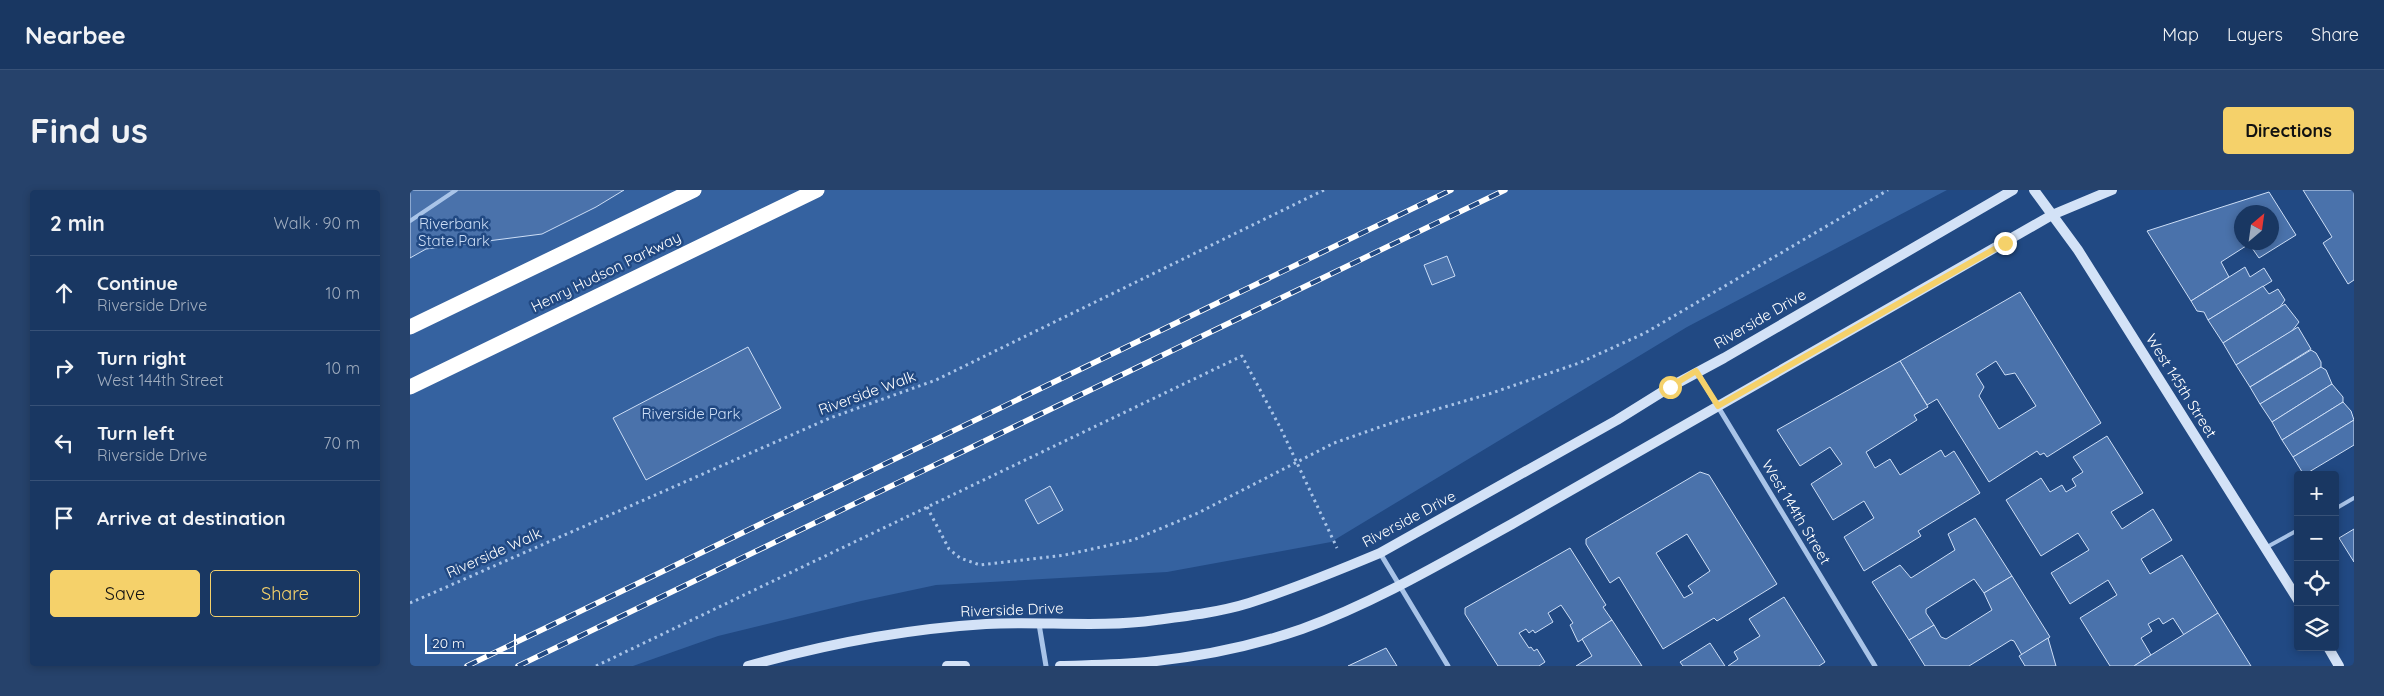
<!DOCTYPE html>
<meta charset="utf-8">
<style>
:root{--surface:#193762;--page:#26426b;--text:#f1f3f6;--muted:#9facbe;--line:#375177;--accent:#f5d16a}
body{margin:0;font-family:Quicksand,sans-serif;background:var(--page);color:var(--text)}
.controls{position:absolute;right:15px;bottom:15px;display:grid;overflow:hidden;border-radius:5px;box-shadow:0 2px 8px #0003}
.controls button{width:45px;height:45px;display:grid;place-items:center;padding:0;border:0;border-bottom:1px solid var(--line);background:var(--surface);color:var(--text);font:25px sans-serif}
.compass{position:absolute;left:1824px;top:15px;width:45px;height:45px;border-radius:50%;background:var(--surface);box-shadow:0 2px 8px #0003;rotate:29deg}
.scale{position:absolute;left:15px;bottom:12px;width:91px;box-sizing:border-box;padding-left:5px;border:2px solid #fff;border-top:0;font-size:14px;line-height:18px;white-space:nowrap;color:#fff;-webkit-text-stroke:4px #214983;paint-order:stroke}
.stop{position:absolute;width:15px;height:15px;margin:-11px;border:4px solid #f5d16a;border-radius:50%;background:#fff}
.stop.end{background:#f5d16a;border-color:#fff;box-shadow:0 1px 5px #0008}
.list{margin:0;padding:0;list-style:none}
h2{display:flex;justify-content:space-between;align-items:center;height:65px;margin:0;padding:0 20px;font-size:21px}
h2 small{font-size:16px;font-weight:400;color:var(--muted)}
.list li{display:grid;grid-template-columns:32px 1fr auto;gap:15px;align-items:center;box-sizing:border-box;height:75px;padding:0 20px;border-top:1px solid var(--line)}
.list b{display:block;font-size:19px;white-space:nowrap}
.list p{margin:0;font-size:16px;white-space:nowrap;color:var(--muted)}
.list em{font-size:16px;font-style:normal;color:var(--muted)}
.actions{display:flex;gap:10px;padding:15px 20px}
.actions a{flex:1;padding:11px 0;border:1px solid var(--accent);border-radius:5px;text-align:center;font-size:18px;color:var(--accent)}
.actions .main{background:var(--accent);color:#111}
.icon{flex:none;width:28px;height:28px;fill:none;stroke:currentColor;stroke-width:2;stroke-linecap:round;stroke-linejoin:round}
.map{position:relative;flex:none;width:1944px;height:476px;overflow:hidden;border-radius:5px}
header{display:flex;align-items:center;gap:30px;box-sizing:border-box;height:70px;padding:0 25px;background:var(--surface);border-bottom:1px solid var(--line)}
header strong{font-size:24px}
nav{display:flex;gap:28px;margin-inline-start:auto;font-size:18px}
.intro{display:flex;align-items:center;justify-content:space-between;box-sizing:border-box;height:120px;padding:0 30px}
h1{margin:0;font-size:35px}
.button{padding:12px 22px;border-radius:5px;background:var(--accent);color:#111;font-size:18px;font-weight:700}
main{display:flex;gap:30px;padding:0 30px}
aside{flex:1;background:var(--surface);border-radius:5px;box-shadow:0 2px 8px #0003}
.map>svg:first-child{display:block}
.green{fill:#3562a0}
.building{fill:#4a72ab;stroke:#cddef6;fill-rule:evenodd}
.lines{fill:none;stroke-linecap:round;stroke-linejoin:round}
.path{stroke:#a9c4e8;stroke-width:3;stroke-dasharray:2.5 4;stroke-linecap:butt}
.lane{stroke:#a9c4e8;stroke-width:4}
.street{stroke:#a9c4e8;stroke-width:5}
.secondary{stroke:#d3e2f7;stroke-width:10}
.highway{stroke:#fff;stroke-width:15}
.rail-casing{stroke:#fff;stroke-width:5.5}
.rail{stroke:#214983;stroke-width:4;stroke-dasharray:11;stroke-linecap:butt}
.route{stroke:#f5d16a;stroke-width:6}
.labels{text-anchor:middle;stroke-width:5;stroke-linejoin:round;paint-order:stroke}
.park-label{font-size:15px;fill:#cddef6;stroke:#214983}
.street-label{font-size:15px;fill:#fff;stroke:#214983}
</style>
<header>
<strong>Nearbee</strong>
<nav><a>Map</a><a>Layers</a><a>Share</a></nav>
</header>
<div class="intro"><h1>Find us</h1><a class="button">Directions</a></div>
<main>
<aside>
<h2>2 min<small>Walk · 90 m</small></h2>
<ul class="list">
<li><svg class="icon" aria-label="ahead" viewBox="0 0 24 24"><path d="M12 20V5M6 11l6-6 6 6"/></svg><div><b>Continue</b><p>Riverside Drive</p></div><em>10 m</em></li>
<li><svg class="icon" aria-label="right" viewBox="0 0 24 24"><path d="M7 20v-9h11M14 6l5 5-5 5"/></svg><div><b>Turn right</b><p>West 144th Street</p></div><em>10 m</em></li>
<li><svg class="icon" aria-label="left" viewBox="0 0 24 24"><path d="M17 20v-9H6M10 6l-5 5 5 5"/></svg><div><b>Turn left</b><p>Riverside Drive</p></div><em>70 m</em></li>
<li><svg class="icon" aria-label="arrive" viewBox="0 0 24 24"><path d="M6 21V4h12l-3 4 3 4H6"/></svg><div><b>Arrive at destination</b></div></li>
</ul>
<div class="actions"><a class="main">Save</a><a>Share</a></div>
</aside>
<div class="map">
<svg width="1944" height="476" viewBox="0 0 1944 476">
<rect width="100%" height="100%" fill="#214983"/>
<polygon class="green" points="0,0 1537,0 1277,137 921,352 757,382 526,395 451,411 308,446 223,476 0,476"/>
<g class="building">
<polygon points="0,0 214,0 186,17 132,44 16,59 0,68"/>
<polygon points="1893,0 1944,0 1944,90 1938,94 1913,53 1922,47"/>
<path d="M1859,2L1886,45L1849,68L1842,58L1836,56L1811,72L1819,87L1781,111L1737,41ZM1832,22H1862V52H1832Z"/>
<polygon points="1037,66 1045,86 1022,95 1014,75"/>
<polygon points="1835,77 1840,87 1854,78 1862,91 1798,130 1794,122 1787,121 1781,111"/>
<polygon points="1853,96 1859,104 1868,99 1875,110 1870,117 1813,153 1798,130"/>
<path d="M1610,102L1691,233L1637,267L1634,263L1630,265L1627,261L1579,292L1527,209L1517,215L1490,171ZM1586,171L1595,185L1605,183L1626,216L1589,239L1569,206L1574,197L1566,184Z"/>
<polygon points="1875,114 1889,132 1882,141 1826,175 1813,153"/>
<polygon points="1888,137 1901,159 1840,197 1826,175"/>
<polygon points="338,157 371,218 236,290 203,228"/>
<polygon points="1901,160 1906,163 1911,172 1911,177 1850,214 1840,197"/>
<polygon points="1490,171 1518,217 1504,225 1507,230 1456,262 1465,278 1480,269 1490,285 1531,260 1535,267 1544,261 1570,303 1508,341 1511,346 1454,381 1434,347 1464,328 1454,311 1423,330 1401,294 1432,274 1420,257 1390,276 1367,240"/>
<polygon points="1911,177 1916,180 1922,194 1862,232 1850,214"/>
<polygon points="1922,194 1933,207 1933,212 1872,250 1862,232"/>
<polygon points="1933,212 1941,221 1944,230 1883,267 1872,250"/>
<polygon points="1944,230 1944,255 1894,285 1883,267"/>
<polygon points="1697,246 1733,303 1701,322 1712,339 1743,319 1762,350 1731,369 1740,384 1772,365 1808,423 1774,445 1763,428 1753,434 1749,428 1738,434 1742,441 1731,448 1741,465 1724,476 1700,476 1670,428 1707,405 1698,390 1660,414 1641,383 1679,360 1668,343 1631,366 1596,310 1631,288 1640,302 1652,295 1656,302 1666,296 1662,289 1673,282 1663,267"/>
<path d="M1290,282L1299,285L1367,394L1307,431L1304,428L1253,459L1209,387L1200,393L1176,354V349ZM1277,344L1300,381L1278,396L1283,403L1274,408L1246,363Z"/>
<polygon points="640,296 653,320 628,334 615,310"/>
<polygon points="1565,328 1602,386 1574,403 1564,389 1516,419 1516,423 1524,435 1499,450 1462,392 1490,375 1501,388 1545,360 1538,344"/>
<polygon points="1944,339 1944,372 1929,348"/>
<polygon points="1160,358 1196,415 1193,417 1202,430 1168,452 1160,435 1163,433 1151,415 1138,423 1143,432 1125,443 1123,440 1119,443 1116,439 1109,443 1119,458 1121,457 1124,461 1127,459 1135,472 1129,476 1088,476 1055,424 1055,418"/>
<polygon points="1602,386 1640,447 1612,465 1604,451 1601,450 1559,476 1515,476 1499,450 1524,435 1531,447 1536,449 1582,420 1574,403"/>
<polygon points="1374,407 1415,472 1409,476 1318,476 1328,469 1324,462 1350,446 1339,429"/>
<polygon points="1808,423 1841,476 1724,476 1741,465"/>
<polygon points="1202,430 1232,476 1166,476 1182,466 1172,449"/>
<polygon points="1638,448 1646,476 1615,476 1609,466"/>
<polygon points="1300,453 1315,476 1273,476 1270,472"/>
<polygon points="976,458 987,476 938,476 955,468"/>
</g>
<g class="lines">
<g class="path">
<polyline points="517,317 539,359 550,368 570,375 655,365 723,350 788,323 924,253 993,229 1079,204 1169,173 1235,143 1478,0"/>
<polyline points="0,413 420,228 526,190 914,0"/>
<polyline points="186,476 832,166 871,239 927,358"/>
</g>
<g class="lane">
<polyline points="0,31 46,0"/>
<polyline points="1925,319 1944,308"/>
<polyline points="1857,357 1888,340"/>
</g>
<g class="street">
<polyline points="1287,182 1465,476"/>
<polyline points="970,363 1038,476"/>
<polyline points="629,434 636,476"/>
</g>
<g class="secondary">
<polyline points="1624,0 1668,60 1888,410"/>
<polyline points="1918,457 1929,476"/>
<path d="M338,476C416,454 495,439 576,434C632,431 690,438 746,430C777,426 810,422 839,413C883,399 927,381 970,363L1207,230L1260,197L1314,168L1603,0"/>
<polyline points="537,476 555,476"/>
<path d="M650,476C679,475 708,475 737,472C788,467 843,456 892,439C966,412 1033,372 1102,334L1642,25L1702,0"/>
</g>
<g class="highway">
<polyline points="0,137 284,0"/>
<polyline points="0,197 407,0"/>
</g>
<defs>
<g id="rail">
<polyline points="57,476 1041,0"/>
<polyline points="108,476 1095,0"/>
</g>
</defs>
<use href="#rail" class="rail-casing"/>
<use href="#rail" class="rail"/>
</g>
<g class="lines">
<polyline class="route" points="1260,197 1286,181 1308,216 1595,53"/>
</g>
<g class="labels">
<g class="park-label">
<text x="44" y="39">Riverbank<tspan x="44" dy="17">State Park</tspan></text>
<text x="281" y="229">Riverside Park</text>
</g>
<g class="street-label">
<text transform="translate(196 82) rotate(-26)" y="5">Henry Hudson Parkway</text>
<text transform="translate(1350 129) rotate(-30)" y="5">Riverside Drive</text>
<text transform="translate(1771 196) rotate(58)" y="5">West 145th Street</text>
<text transform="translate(457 203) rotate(-20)" y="5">Riverside Walk</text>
<text transform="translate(1386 322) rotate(59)" y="5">West 144th Street</text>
<text transform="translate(999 329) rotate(-28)" y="5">Riverside Drive</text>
<text transform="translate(84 363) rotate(-24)" y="5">Riverside Walk</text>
<text transform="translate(602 420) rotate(-2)" y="5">Riverside Drive</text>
</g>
</g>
</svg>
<div class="controls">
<button>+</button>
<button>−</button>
<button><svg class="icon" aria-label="locate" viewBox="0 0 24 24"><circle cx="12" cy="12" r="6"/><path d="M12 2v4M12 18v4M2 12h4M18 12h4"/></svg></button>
<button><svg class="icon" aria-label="layers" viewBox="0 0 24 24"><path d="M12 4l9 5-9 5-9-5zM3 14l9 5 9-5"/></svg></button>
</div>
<svg class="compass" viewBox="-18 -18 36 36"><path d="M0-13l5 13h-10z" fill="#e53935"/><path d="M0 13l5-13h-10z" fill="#9facbe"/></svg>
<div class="scale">20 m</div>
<div class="stop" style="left:1260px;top:197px"></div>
<div class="stop end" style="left:1595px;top:53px"></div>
</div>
</main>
